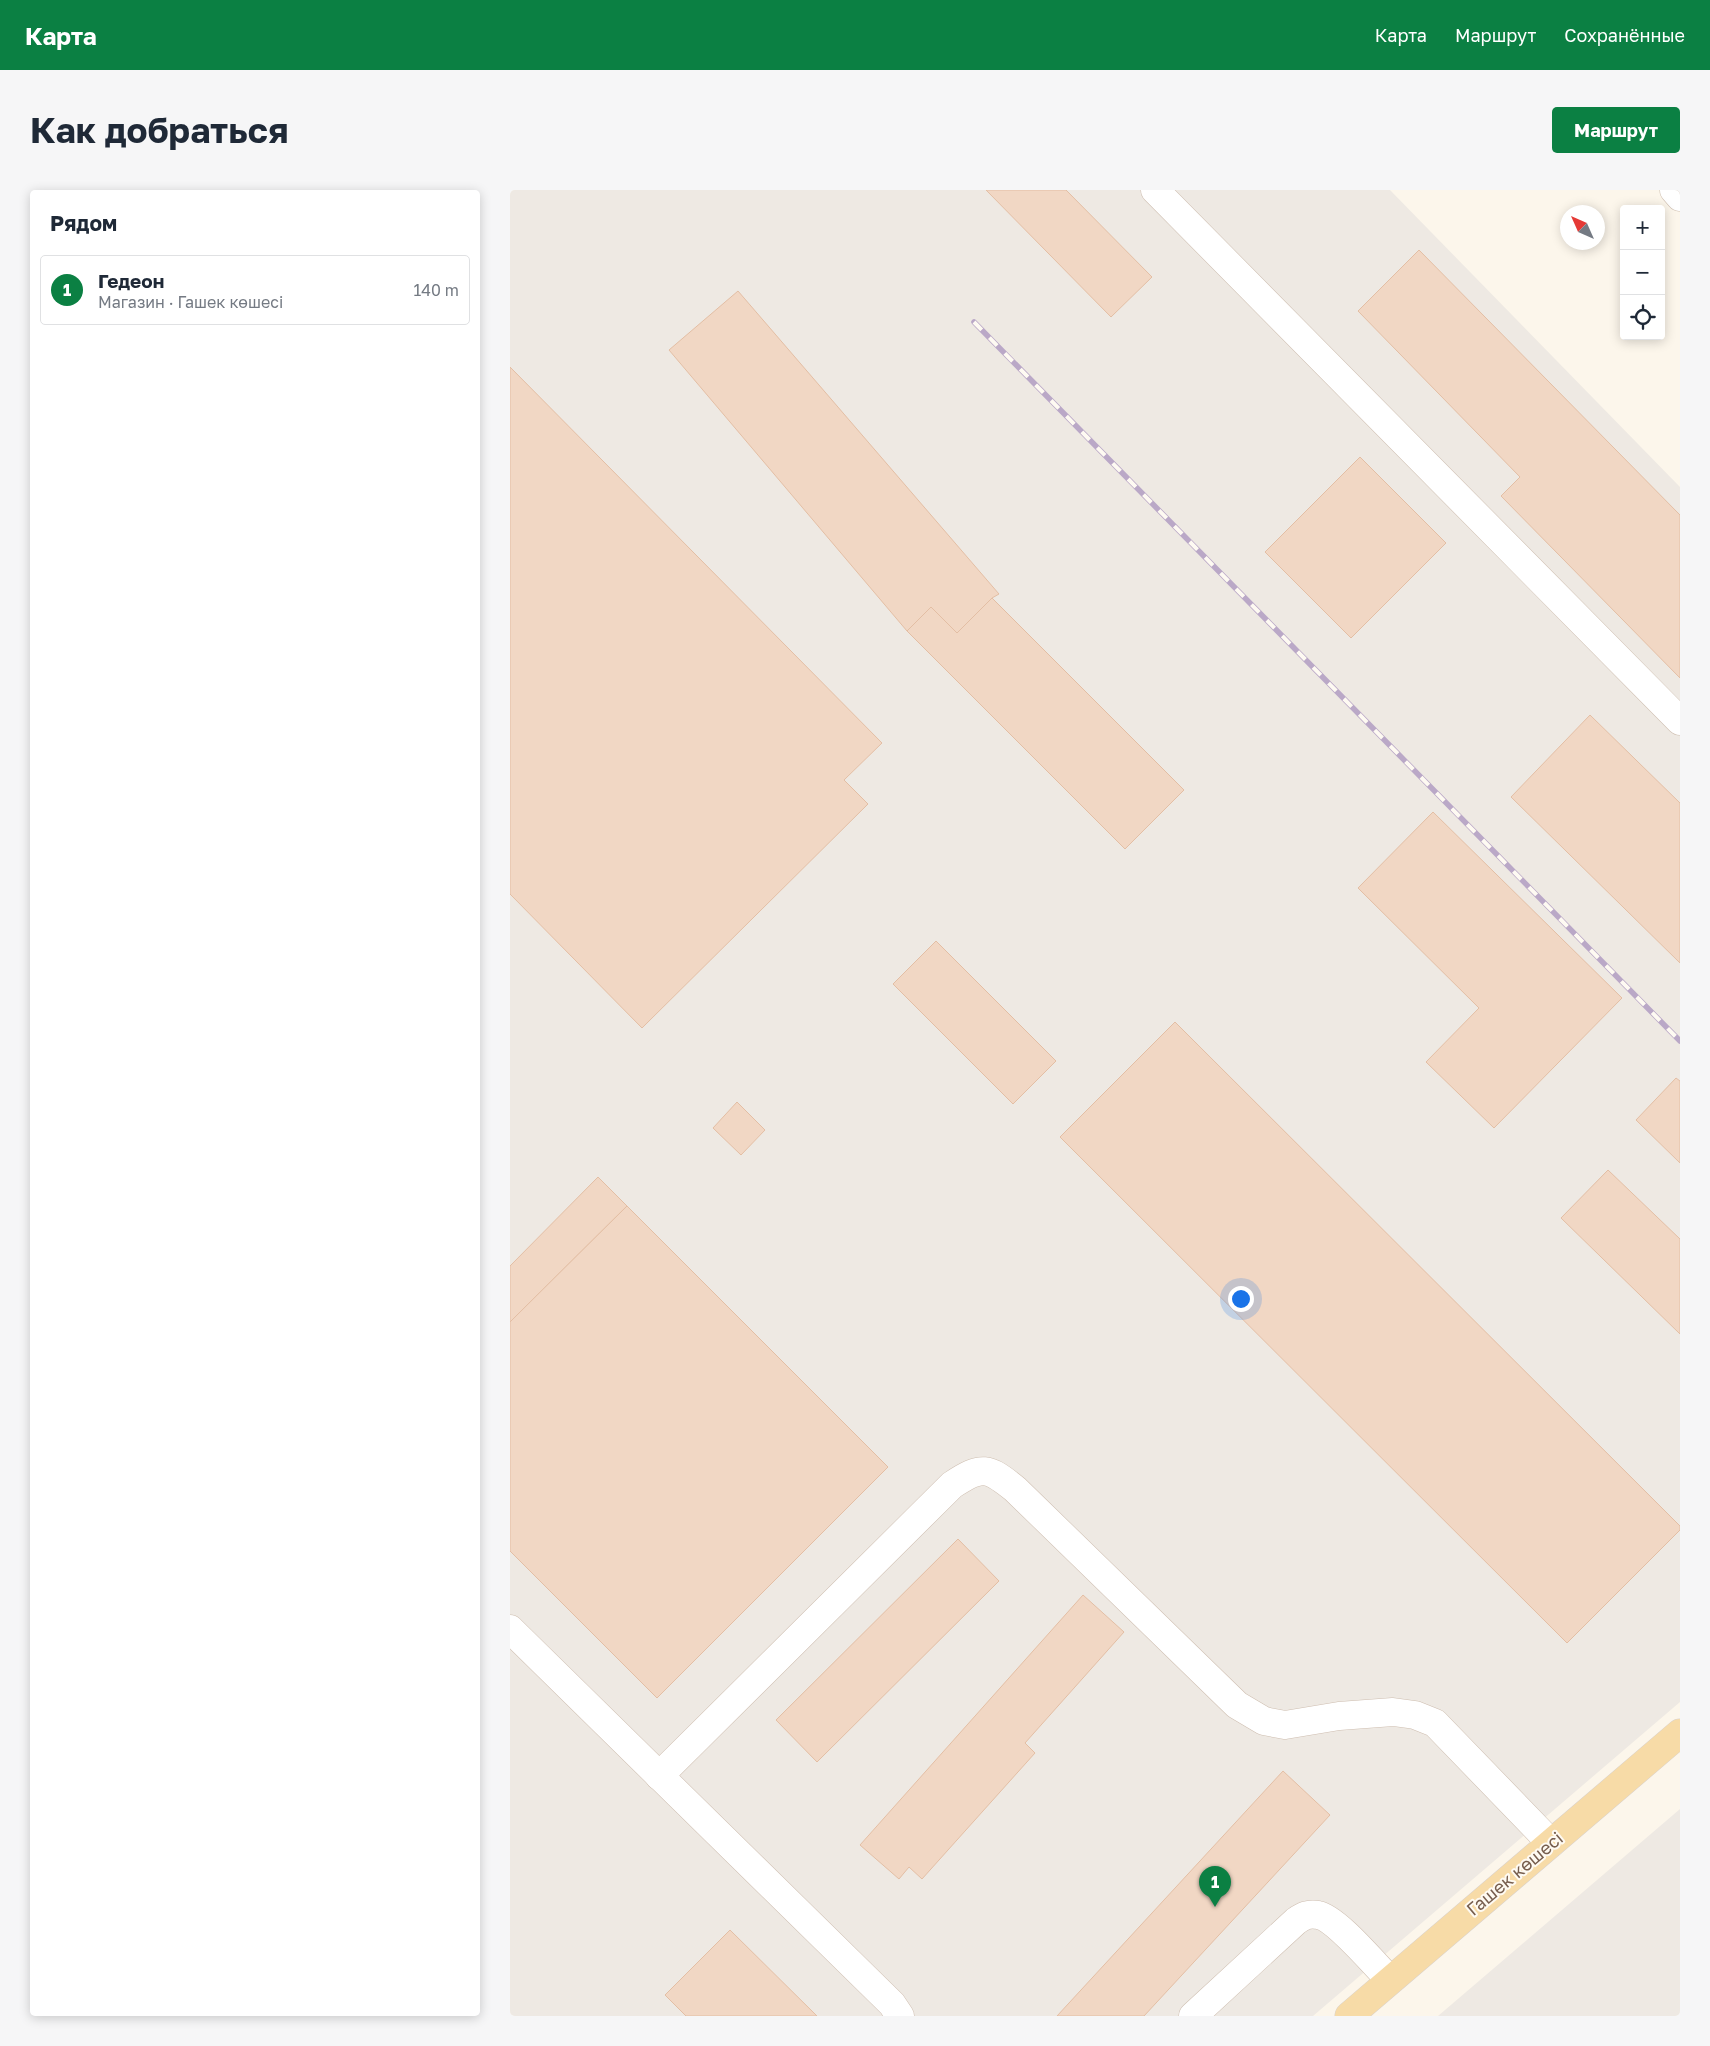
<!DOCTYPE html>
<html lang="ru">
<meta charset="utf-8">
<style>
:root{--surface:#fff;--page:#f6f6f7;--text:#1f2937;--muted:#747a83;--line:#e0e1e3;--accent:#0b8043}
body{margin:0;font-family:"Golos Text",sans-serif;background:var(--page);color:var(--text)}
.controls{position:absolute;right:15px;top:15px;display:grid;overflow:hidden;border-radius:5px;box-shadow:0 2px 12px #0003}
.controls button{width:45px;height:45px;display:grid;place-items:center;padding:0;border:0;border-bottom:1px solid var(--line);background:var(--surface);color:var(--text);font:25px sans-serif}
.compass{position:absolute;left:1050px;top:15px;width:45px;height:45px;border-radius:50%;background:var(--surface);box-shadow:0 2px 12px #0003;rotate:315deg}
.you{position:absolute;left:730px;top:1108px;width:18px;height:18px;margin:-12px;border:4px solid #fff;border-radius:50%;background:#1a73e8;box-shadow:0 0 0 8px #1a73e833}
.badge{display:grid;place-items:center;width:32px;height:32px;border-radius:50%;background:var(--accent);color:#fff;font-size:16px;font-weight:700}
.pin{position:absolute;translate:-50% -41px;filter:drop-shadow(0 1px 2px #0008)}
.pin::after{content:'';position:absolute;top:26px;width:18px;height:15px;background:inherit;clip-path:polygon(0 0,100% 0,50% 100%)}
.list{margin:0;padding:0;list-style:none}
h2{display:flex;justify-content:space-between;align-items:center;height:65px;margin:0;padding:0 20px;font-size:21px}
h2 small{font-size:16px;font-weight:400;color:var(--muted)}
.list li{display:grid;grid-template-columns:32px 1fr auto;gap:15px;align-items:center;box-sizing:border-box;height:70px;margin:0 10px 10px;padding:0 10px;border:1px solid var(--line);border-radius:5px}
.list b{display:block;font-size:19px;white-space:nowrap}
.list p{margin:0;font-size:16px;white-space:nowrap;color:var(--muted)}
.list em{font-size:16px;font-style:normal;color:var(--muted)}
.icon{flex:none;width:28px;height:28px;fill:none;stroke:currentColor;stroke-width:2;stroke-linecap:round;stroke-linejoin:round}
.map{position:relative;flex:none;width:1170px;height:1826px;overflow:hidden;border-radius:5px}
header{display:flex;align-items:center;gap:30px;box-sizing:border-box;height:70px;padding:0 25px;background:var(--accent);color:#fff}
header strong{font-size:24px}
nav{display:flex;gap:28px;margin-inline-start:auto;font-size:18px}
.intro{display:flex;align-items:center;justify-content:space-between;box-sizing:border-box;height:120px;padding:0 30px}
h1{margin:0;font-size:35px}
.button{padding:12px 22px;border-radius:5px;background:var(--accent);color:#fff;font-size:18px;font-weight:700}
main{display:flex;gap:30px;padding:0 30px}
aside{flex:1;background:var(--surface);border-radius:5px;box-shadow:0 2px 12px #0003}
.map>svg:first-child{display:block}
.industrial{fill:#eee9e3}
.building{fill:#f1d7c4;stroke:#e3bea4}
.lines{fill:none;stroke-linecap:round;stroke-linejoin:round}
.minor-casing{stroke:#cebeb0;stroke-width:29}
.major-casing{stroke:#d9d2cd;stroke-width:29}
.minor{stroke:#fff;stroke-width:28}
.major{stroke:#f7dba7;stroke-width:28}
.rail-casing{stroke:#baa8c7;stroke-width:5.5}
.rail{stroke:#fefaf2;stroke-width:4;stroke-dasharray:11;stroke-linecap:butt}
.labels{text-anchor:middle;stroke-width:4;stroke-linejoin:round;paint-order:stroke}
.street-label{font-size:18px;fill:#775e4e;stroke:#fefaf2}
</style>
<header>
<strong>Карта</strong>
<nav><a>Карта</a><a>Маршрут</a><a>Сохранённые</a></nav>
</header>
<div class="intro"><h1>Как добраться</h1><a class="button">Маршрут</a></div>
<main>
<aside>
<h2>Рядом<small></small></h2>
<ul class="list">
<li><span class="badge">1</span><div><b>Гедеон</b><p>Магазин · Гашек көшесі</p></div><em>140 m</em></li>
</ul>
</aside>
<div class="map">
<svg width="1170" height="1826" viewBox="0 0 1170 1826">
<rect width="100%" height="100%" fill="#fcf6eb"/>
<g class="industrial">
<polygon points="0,0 880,0 1170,297 1170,1512 803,1826 0,1826"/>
<polygon points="1170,1619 1170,1826 928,1826"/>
</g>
<g class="building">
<polygon points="476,0 556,0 642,87 601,127"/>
<polygon points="909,60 1170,325 1170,488 991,306 1010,287 848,121"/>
<polygon points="228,101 489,404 482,408 447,443 421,417 397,441 159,160"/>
<polygon points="0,177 372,553 334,590 358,614 132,838 0,704"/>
<polygon points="850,267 936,353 841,448 755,362"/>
<polygon points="482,408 674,600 615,659 397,441 421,417 447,443"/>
<polygon points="1080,525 1170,613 1170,773 1001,607"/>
<polygon points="923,622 1112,808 984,938 916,872 969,818 848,698"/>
<polygon points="426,751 546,871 503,914 383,794"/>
<polygon points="665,832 1170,1336 1170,1340 1057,1453 550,947"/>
<polygon points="1166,888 1170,891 1170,973 1126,930"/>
<polygon points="227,912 255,940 231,965 203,938"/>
<polygon points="1098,980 1170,1049 1170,1144 1051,1028"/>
<polygon points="88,987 117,1016 0,1132 0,1076"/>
<polygon points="117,1016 378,1277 147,1508 0,1361 0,1132"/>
<polygon points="448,1349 489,1391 307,1572 266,1530"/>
<polygon points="573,1405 614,1442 515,1553 525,1563 412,1689 399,1677 389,1689 350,1655"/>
<polygon points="773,1581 820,1625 634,1826 547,1826"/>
<polygon points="220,1740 307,1826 176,1826 155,1805"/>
</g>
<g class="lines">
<defs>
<g id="minor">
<polyline points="645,0 1170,531"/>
<polyline points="1164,0 1170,7"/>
<polyline points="0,1439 382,1814 390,1826"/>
<path d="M149,1586L442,1295C472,1275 478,1277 505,1299L727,1515L754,1531L775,1535L829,1526L883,1522L905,1525L925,1533L1041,1653"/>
<path d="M683,1826L786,1731C793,1726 799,1723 808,1725C826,1728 865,1775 880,1790"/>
</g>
<polyline id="major" points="839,1826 1170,1543"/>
</defs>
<use href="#minor" class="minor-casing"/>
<use href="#major" class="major-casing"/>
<use href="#minor" class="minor"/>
<use href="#major" class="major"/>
<defs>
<polyline id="rail" points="464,132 1170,851"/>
</defs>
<use href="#rail" class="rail-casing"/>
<use href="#rail" class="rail"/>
</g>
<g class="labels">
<g class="street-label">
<text transform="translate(1005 1684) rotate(-40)" y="6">Гашек көшесі</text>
</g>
</g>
</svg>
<div class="controls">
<button>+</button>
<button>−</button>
<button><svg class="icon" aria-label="locate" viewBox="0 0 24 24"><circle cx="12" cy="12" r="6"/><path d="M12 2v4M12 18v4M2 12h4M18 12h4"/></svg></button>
</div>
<svg class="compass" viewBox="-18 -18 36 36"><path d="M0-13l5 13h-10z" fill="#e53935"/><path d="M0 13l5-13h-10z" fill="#747a83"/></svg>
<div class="you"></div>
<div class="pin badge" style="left:705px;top:1717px">1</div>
</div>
</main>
